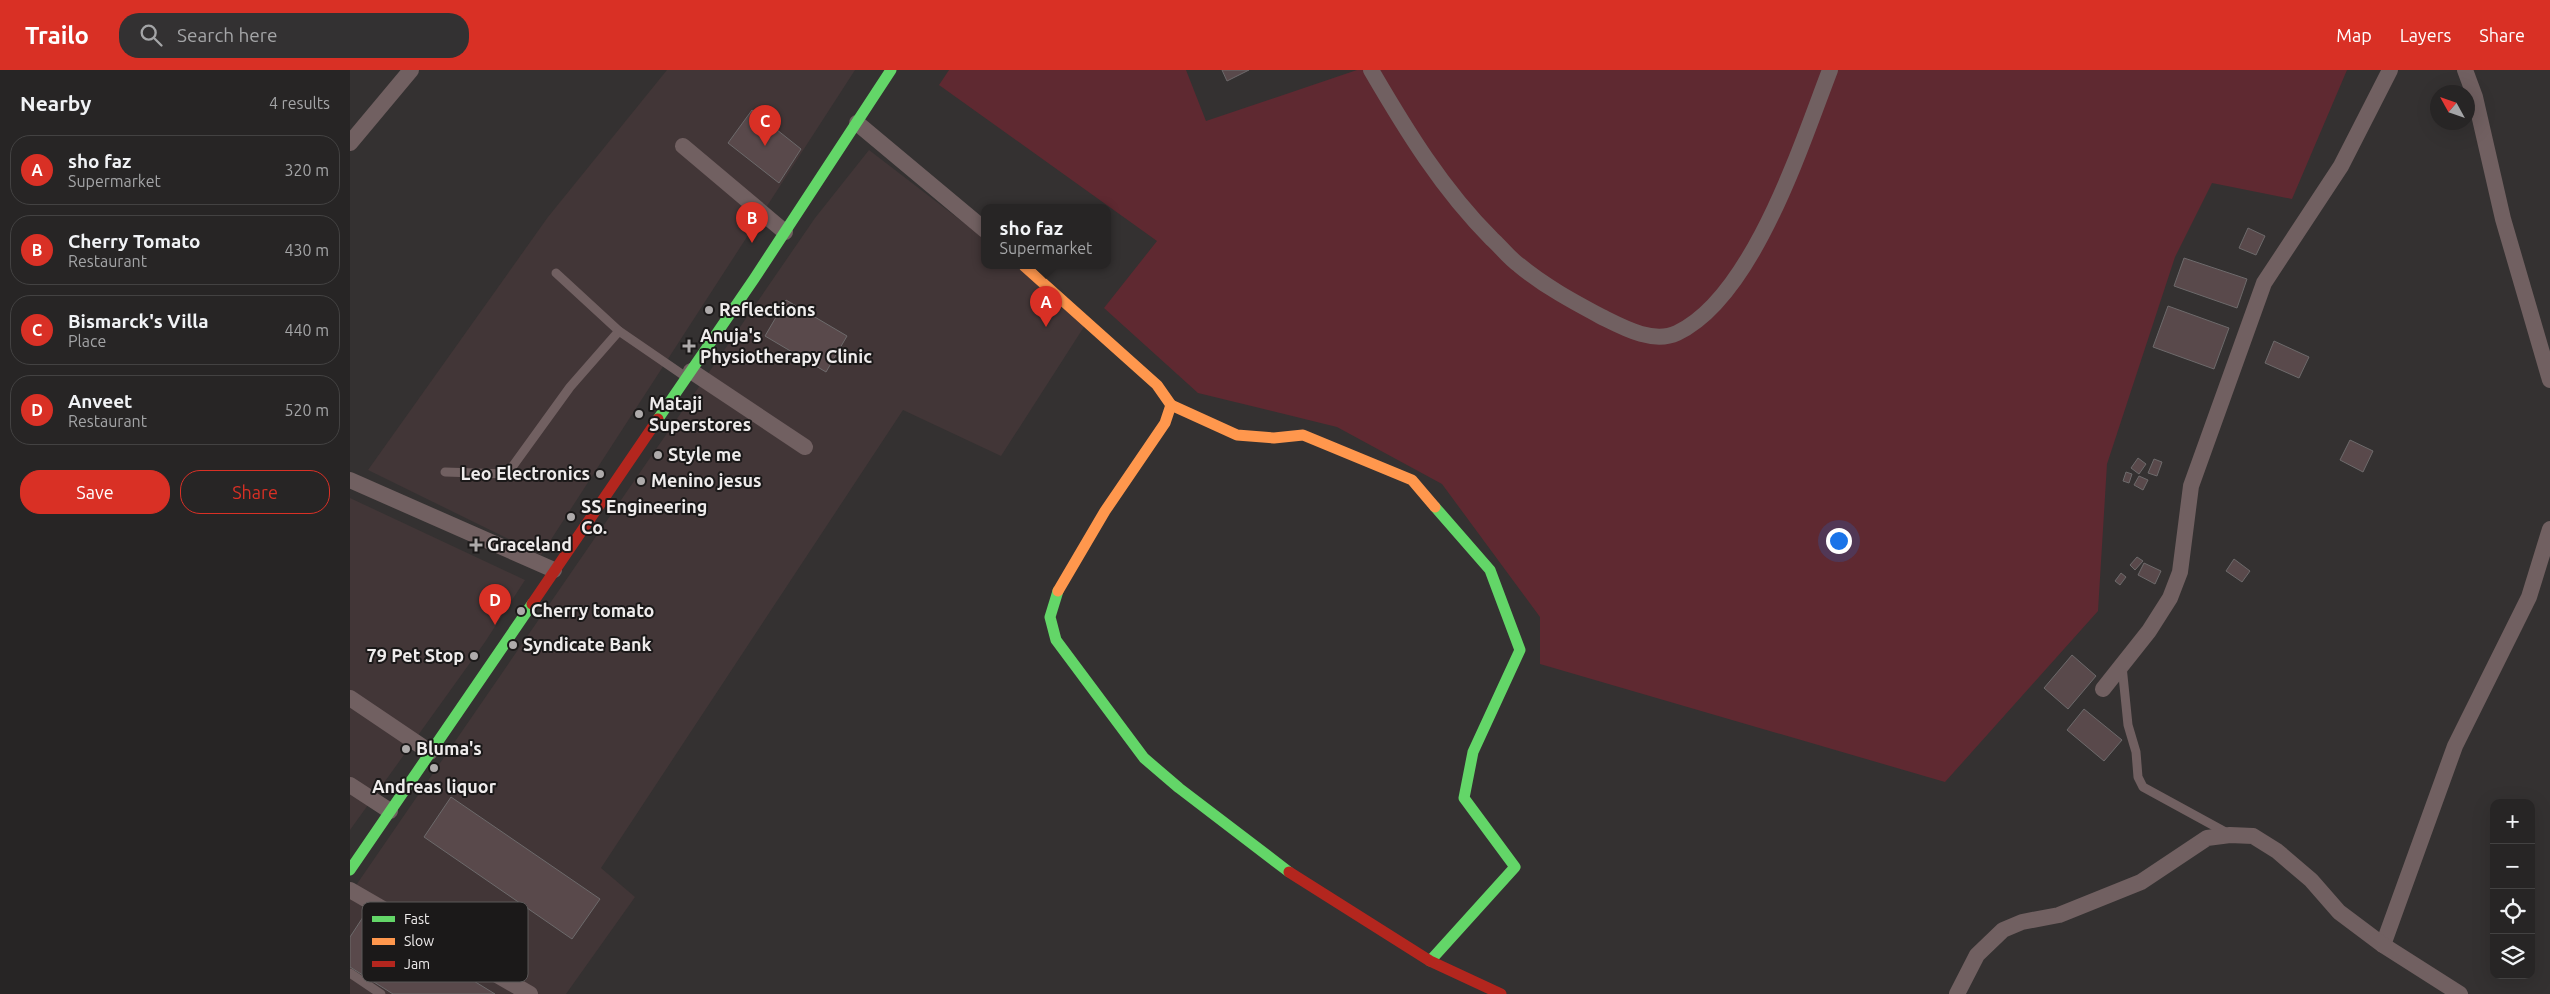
<!DOCTYPE html>
<meta charset="utf-8">
<style>
:root{--surface:#272525;--page:#333132;--text:#f1f3f6;--muted:#a4a5a7;--line:#434242;--accent:#d93025}
body{margin:0;font-family:Ubuntu,sans-serif;background:var(--page);color:var(--text)}
.controls{position:absolute;right:15px;bottom:15px;display:grid;overflow:hidden;border-radius:10px;box-shadow:0 5px 20px #0002}
.controls button{width:45px;height:45px;display:grid;place-items:center;padding:0;border:0;border-bottom:1px solid var(--line);background:var(--surface);color:var(--text);font:25px sans-serif}
.compass{position:absolute;left:2080px;top:15px;width:45px;height:45px;border-radius:50%;background:var(--surface);box-shadow:0 5px 20px #0002;rotate:310deg}
.you{position:absolute;left:1488px;top:470px;width:18px;height:18px;margin:-12px;border:4px solid #fff;border-radius:50%;background:#1a73e8;box-shadow:0 0 0 8px #1a73e833}
.badge{display:grid;place-items:center;width:32px;height:32px;border-radius:50%;background:var(--accent);color:#fff;font-size:16px;font-weight:700}
.pin{position:absolute;translate:-50% -41px;filter:drop-shadow(0 1px 2px #0008)}
.pin::after{content:'';position:absolute;top:26px;width:18px;height:15px;background:inherit;clip-path:polygon(0 0,100% 0,50% 100%)}
.popup{position:absolute;left:631px;top:134px;width:130px;height:65px;box-sizing:border-box;display:grid;place-content:center;border-radius:10px;background:var(--surface);filter:drop-shadow(0 1px 4px #0005);font-size:16px;white-space:nowrap;color:var(--muted)}
.popup b{font-size:19px;color:var(--text)}
.popup::after{content:'';position:absolute;left:50%;top:100%;margin-left:-10px;border:10px solid transparent;border-top-color:var(--surface)}
.list{margin:0;padding:0;list-style:none}
h2{display:flex;justify-content:space-between;align-items:center;height:65px;margin:0;padding:0 20px;font-size:21px}
h2 small{font-size:16px;font-weight:400;color:var(--muted)}
.list li{display:grid;grid-template-columns:32px 1fr auto;gap:15px;align-items:center;box-sizing:border-box;height:70px;margin:0 10px 10px;padding:0 10px;border:1px solid var(--line);border-radius:20px}
.list b{display:block;font-size:19px;white-space:nowrap}
.list p{margin:0;font-size:16px;white-space:nowrap;color:var(--muted)}
.list em{font-size:16px;font-style:normal;color:var(--muted)}
.actions{display:flex;gap:10px;padding:15px 20px}
.actions a{flex:1;padding:11px 0;border:1px solid var(--accent);border-radius:20px;text-align:center;font-size:18px;color:var(--accent)}
.actions .main{background:var(--accent);color:#fff}
.icon{flex:none;width:28px;height:28px;fill:none;stroke:currentColor;stroke-width:2;stroke-linecap:round;stroke-linejoin:round}
.map{position:relative;flex:none;width:2200px;height:924px;overflow:hidden}
header{display:flex;align-items:center;gap:30px;box-sizing:border-box;height:70px;padding:0 25px;background:var(--accent);color:#fff}
header strong{font-size:24px}
nav{display:flex;gap:28px;margin-inline-start:auto;font-size:18px}
.search{width:350px;height:45px;background:var(--page);display:flex;align-items:center;gap:12px;box-sizing:border-box;padding:0 18px;border-radius:20px;color:var(--muted);font-size:19px}
main{display:flex}
aside{flex:1;background:var(--surface)}
.map>svg:first-child{display:block}
.built{fill:#423637}
.green{fill:#5f2931}
.building{fill:#59494b;stroke:#6d6a6b}
.lines{fill:none;stroke-linecap:round;stroke-linejoin:round}
.lane{stroke:#716061;stroke-width:9}
.street{stroke:#716061;stroke-width:16}
.fast{stroke:#63d668;stroke-width:11}
.slow{stroke:#ff974d;stroke-width:11}
.jam{stroke:#b3261e;stroke-width:11}
.poi-dot{fill:#aeabab;stroke:#1b1919;stroke-width:2}
.labels{text-anchor:middle;stroke-width:4;stroke-linejoin:round;paint-order:stroke}
.poi-label{font-size:18px;font-weight:bold;fill:#efecec;stroke:#1b1919;text-anchor:start}
.key{fill:#1b1919;stroke:#5b5858;stroke-width:1}
.key-label{font-size:14px;fill:#efecec}
</style>
<header>
<strong>Trailo</strong>
<div class="search"><svg class="icon" aria-label="search" viewBox="0 0 24 24"><circle cx="10" cy="10" r="6"/><path d="M15 15l6 6"/></svg>Search here</div>
<nav><a>Map</a><a>Layers</a><a>Share</a></nav>
</header>
<main>
<aside>
<h2>Nearby<small>4 results</small></h2>
<ul class="list">
<li><span class="badge">A</span><div><b>sho faz</b><p>Supermarket</p></div><em>320 m</em></li>
<li><span class="badge">B</span><div><b>Cherry Tomato</b><p>Restaurant</p></div><em>430 m</em></li>
<li><span class="badge">C</span><div><b>Bismarck's Villa</b><p>Place</p></div><em>440 m</em></li>
<li><span class="badge">D</span><div><b>Anveet</b><p>Restaurant</p></div><em>520 m</em></li>
</ul>
<div class="actions"><a class="main">Save</a><a>Share</a></div>
</aside>
<div class="map">
<svg width="2200" height="924" viewBox="0 0 2200 924">
<rect width="100%" height="100%" fill="#343131"/>
<g class="built">
<polygon points="317,0 505,0 191,485 18,400 198,147"/>
<polygon points="519,80 635,169 635,196 670,196 739,249 651,386 553,340 251,798 285,827 216,924 0,924 0,824 465,148"/>
<polygon points="0,428 175,510 135,572 0,760"/>
</g>
<polygon class="green" points="599,0 836,0 856,51 1007,0 1997,0 1942,129 1862,113 1825,187 1757,394 1748,541 1595,712 1190,594 1190,547 1092,414 987,357 848,323 754,238 807,171 589,15"/>
<g class="building">
<polygon points="872,0 899,0 877,11"/>
<polygon points="402,40 451,79 429,113 378,73"/>
<polygon points="1898,158 1915,166 1906,185 1889,178"/>
<polygon points="1834,188 1897,209 1887,238 1824,216"/>
<polygon points="436,230 497,266 476,302 415,266"/>
<polygon points="1818,236 1879,258 1864,299 1803,277"/>
<polygon points="1924,271 1959,287 1949,308 1915,293"/>
<polygon points="2000,370 2023,381 2013,402 1990,390"/>
<polygon points="1788,388 1796,394 1789,404 1781,398"/>
<polygon points="1804,389 1812,392 1807,406 1798,403"/>
<polygon points="1776,402 1782,404 1779,413 1773,411"/>
<polygon points="1789,406 1798,410 1793,420 1784,415"/>
<polygon points="1787,487 1793,491 1785,500 1780,495"/>
<polygon points="1884,489 1900,501 1892,512 1876,501"/>
<polygon points="1794,493 1811,501 1805,514 1788,505"/>
<polygon points="1771,503 1776,507 1770,515 1765,511"/>
<polygon points="1722,585 1746,606 1718,639 1694,618"/>
<polygon points="1734,639 1772,670 1754,691 1717,660"/>
<polygon points="101,727 250,829 222,869 74,767"/>
<polygon points="15,844 145,924 43,924 0,897 0,867"/>
</g>
<g class="lines">
<g class="lane">
<polyline points="206,203 269,261"/>
<polyline points="95,402 157,404 220,317 269,261 336,307"/>
<polyline points="1772,596 1778,655 1786,682 1788,707 1793,717 1879,764"/>
<polyline points="0,903 31,924"/>
</g>
<g class="street">
<path d="M1021,0C1056,60 1092,119 1142,169C1151,177 1159,188 1169,195C1194,216 1224,232 1252,247C1274,258 1303,274 1327,263C1403,227 1451,75 1480,0"/>
<polyline points="2115,0 2125,27 2153,149 2200,310"/>
<polyline points="507,53 635,160"/>
<polyline points="0,73 61,0"/>
<polyline points="333,76 435,162"/>
<polyline points="341,301 455,377"/>
<polyline points="0,410 204,500"/>
<polyline points="1753,619 1799,561 1820,528 1830,502 1841,416 1914,213 1991,96 2040,0"/>
<polyline points="0,628 80,682"/>
<polyline points="0,715 40,741"/>
<polyline points="0,820 180,924"/>
<polyline points="2033,875 2105,676 2179,527 2200,459"/>
<polyline points="1607,924 1627,885 1653,860 1672,852 1709,845 1791,812 1857,768 1880,765 1903,766 1927,781 1961,810 1989,842 2033,875 2110,924"/>
</g>
<g class="fast">
<polyline points="308,349 404,209 541,0"/>
<polyline points="708,521 700,547 706,570 794,688 829,718 939,802"/>
<polyline points="0,800 182,534"/>
<polyline points="1080,891 1165,797 1114,728 1123,682 1170,580 1140,500 1085,437"/>
</g>
<g class="slow">
<polyline points="674,196 807,315 821,335 815,353 755,441 708,521"/>
<polyline points="821,335 887,365 924,368 953,365 1062,410 1085,437"/>
</g>
<g class="jam">
<polyline points="182,534 308,349"/>
<polyline points="939,802 1080,891 1151,924"/>
</g>
</g>
<g class="poi-dot">
<circle cx="359" cy="240" r="5"/>
<path d="M336.5 268.5h5v5h5v5h-5v5h-5v-5h-5v-5h5z"/>
<circle cx="289" cy="344" r="5"/>
<circle cx="308" cy="385" r="5"/>
<circle cx="250" cy="404" r="5"/>
<circle cx="291" cy="411" r="5"/>
<circle cx="221" cy="447" r="5"/>
<path d="M123.5 467.5h5v5h5v5h-5v5h-5v-5h-5v-5h5z"/>
<circle cx="171" cy="541" r="5"/>
<circle cx="163" cy="575" r="5"/>
<circle cx="124" cy="586" r="5"/>
<circle cx="56" cy="679" r="5"/>
<circle cx="84" cy="698" r="5"/>
</g>
<g class="labels">
<g class="poi-label">
<text x="369" y="246">Reflections</text>
<text x="350" y="272">Anuja's<tspan x="350" dy="21">Physiotherapy Clinic</tspan></text>
<text x="299" y="340">Mataji<tspan x="299" dy="21">Superstores</tspan></text>
<text x="318" y="391">Style me</text>
<text x="240" y="410" text-anchor="end">Leo Electronics</text>
<text x="301" y="417">Menino jesus</text>
<text x="231" y="443">SS Engineering<tspan x="231" dy="21">Co.</tspan></text>
<text x="137" y="481">Graceland</text>
<text x="181" y="547">Cherry tomato</text>
<text x="173" y="581">Syndicate Bank</text>
<text x="114" y="592" text-anchor="end">79 Pet Stop</text>
<text x="66" y="685">Bluma's</text>
<text x="84" y="723" text-anchor="middle">Andreas liquor</text>
</g>
</g>
<rect x="12" y="832" width="166" height="80" rx="8" class="key"/>
<rect x="22" y="846" width="23" height="6" fill="#63d668"/>
<rect x="22" y="868" width="23" height="7" fill="#ff974d"/>
<rect x="22" y="891" width="23" height="6" fill="#b3261e"/>
<g class="key-label">
<text x="54" y="854">Fast</text>
<text x="54" y="876">Slow</text>
<text x="54" y="899">Jam</text>
</g>
</svg>
<div class="controls">
<button>+</button>
<button>−</button>
<button><svg class="icon" aria-label="locate" viewBox="0 0 24 24"><circle cx="12" cy="12" r="6"/><path d="M12 2v4M12 18v4M2 12h4M18 12h4"/></svg></button>
<button><svg class="icon" aria-label="layers" viewBox="0 0 24 24"><path d="M12 4l9 5-9 5-9-5zM3 14l9 5 9-5"/></svg></button>
</div>
<svg class="compass" viewBox="-18 -18 36 36"><path d="M0-13l5 13h-10z" fill="#e53935"/><path d="M0 13l5-13h-10z" fill="#a4a5a7"/></svg>
<div class="you"></div>
<div class="pin badge" style="left:696px;top:257px">A</div>
<div class="popup"><b>sho faz</b>Supermarket</div>
<div class="pin badge" style="left:402px;top:173px">B</div>
<div class="pin badge" style="left:415px;top:76px">C</div>
<div class="pin badge" style="left:145px;top:555px">D</div>
</div>
</main>
